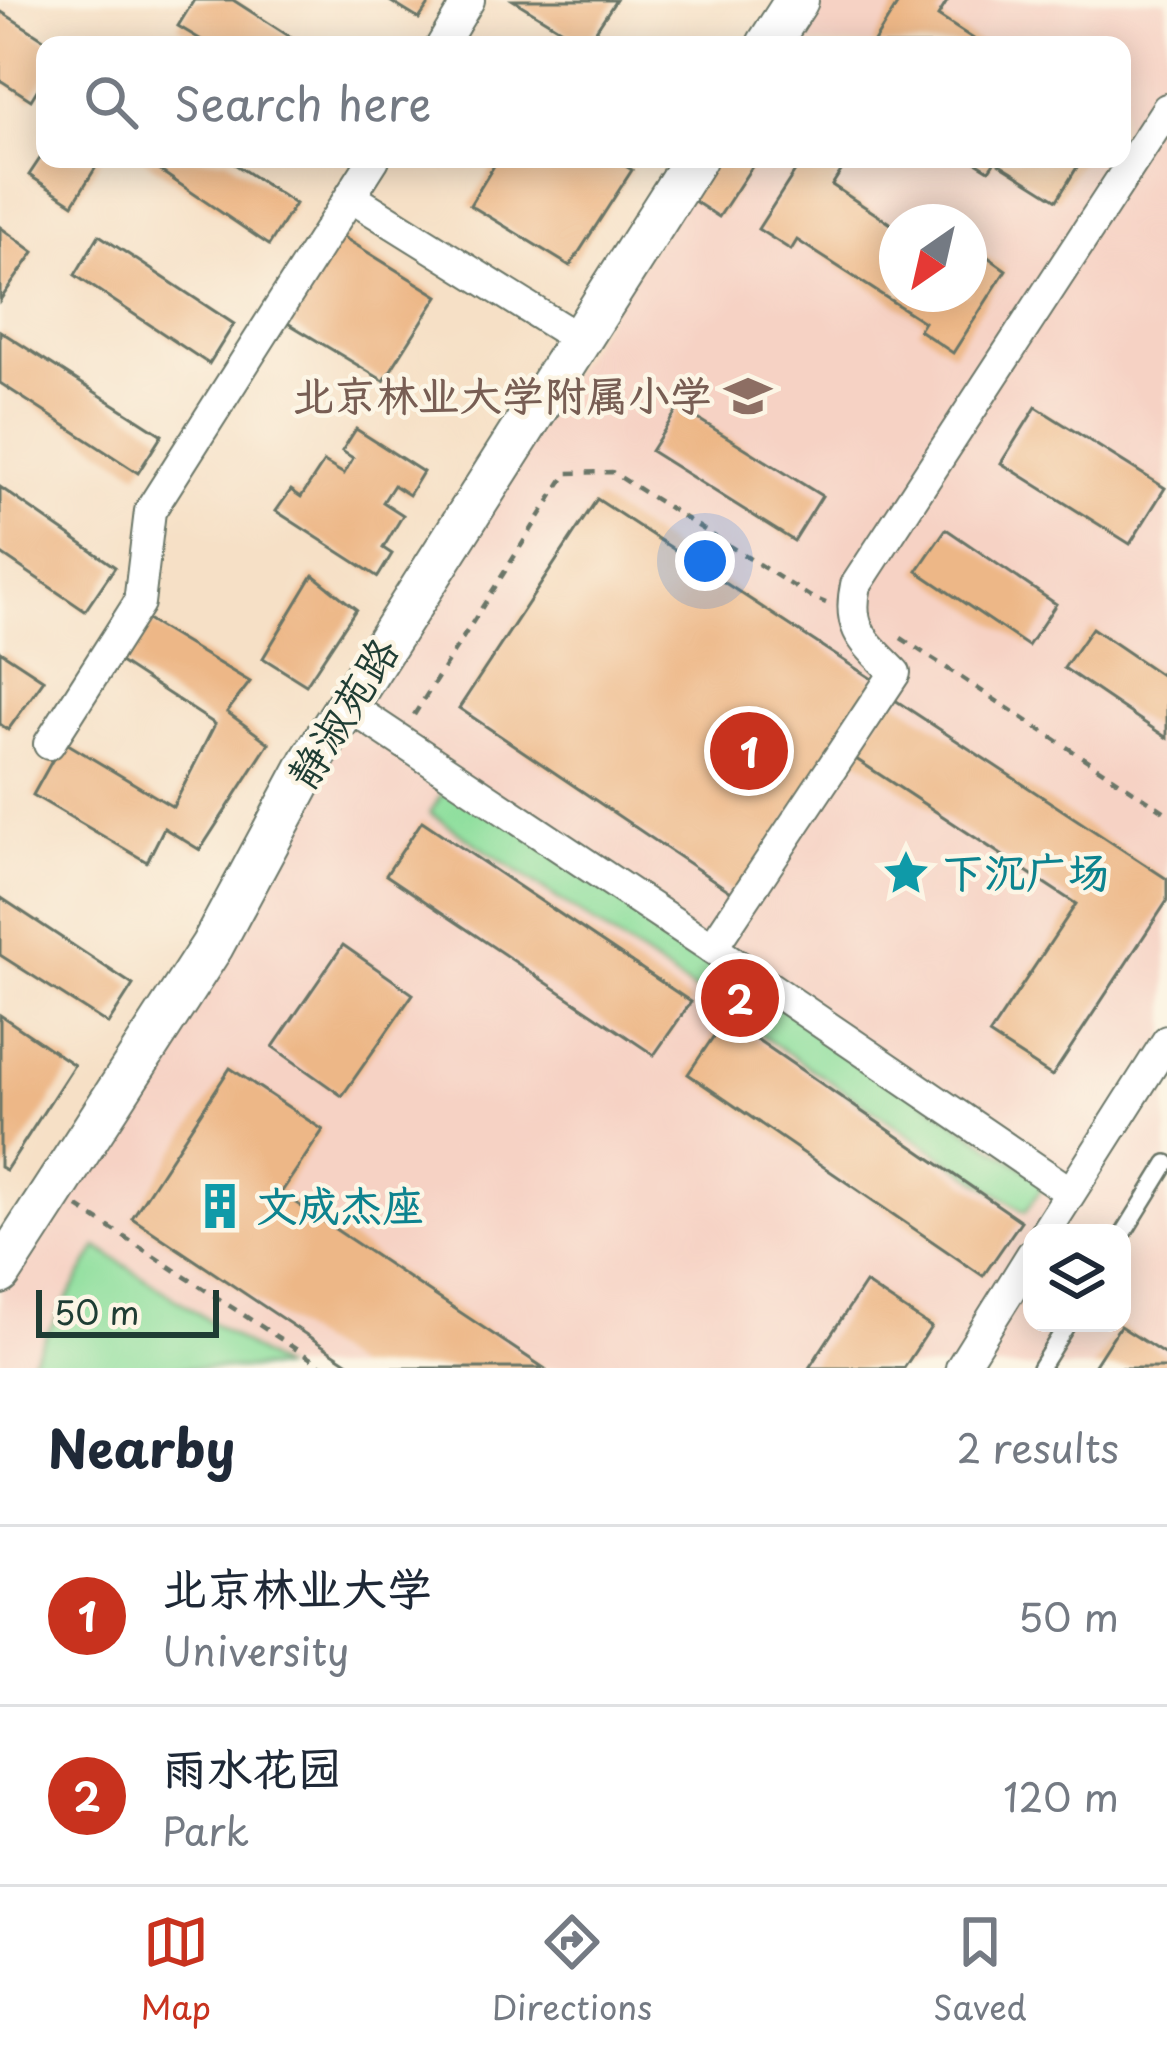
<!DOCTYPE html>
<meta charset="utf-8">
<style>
:root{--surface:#fff;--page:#f6f6f7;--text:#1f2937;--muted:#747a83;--line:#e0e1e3;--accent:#c8321e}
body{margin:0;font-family:"Playpen Sans","LXGW WenKai TC",sans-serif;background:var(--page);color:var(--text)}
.controls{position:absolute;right:36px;bottom:36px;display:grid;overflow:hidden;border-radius:24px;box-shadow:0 6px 30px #0003}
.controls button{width:108px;height:108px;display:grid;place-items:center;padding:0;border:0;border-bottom:3px solid var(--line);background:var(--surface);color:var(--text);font:60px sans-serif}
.compass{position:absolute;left:879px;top:204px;width:108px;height:108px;border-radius:50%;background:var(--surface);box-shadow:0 6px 30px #0003;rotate:214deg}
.scale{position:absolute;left:36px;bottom:30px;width:183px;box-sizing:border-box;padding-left:12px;border:6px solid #1f3d34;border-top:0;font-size:33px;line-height:42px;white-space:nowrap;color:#1f3d34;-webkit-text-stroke:9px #fcf5e5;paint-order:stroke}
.you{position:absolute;left:705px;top:561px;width:42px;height:42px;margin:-30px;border:9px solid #fff;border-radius:50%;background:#1a73e8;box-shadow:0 0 0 18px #1a73e833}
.badge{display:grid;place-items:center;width:78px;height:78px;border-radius:50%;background:var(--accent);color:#fff;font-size:39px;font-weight:700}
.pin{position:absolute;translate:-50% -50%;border:6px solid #fff;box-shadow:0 3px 12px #0006}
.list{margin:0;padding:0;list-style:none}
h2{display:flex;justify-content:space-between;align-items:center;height:156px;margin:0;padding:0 48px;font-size:51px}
h2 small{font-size:39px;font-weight:400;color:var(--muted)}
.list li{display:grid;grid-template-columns:78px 1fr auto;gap:36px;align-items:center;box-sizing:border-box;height:180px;padding:0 48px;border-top:3px solid var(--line)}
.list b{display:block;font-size:45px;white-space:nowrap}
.list p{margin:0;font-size:39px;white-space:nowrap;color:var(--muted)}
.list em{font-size:39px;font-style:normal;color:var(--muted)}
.icon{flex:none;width:66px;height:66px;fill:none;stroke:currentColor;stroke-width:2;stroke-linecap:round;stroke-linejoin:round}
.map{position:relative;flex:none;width:1167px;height:1368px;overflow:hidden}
.search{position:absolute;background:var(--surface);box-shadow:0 6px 30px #0003;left:36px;right:36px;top:36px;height:132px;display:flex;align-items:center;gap:30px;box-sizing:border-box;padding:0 42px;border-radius:24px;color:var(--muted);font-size:45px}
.sheet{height:516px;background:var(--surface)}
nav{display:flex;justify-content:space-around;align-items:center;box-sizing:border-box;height:168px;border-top:3px solid var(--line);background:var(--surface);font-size:33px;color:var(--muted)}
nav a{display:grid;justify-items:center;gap:6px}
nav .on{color:var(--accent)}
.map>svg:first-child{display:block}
.built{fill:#f6d2c4;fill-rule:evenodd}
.green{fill:#8fdf9e;stroke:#578e69;stroke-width:3}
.building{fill:#edb787}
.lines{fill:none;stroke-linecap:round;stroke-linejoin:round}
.lane-casing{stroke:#6a7667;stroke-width:20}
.street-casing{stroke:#6a7667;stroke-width:34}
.secondary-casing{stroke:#6a7667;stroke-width:46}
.path{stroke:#6a7667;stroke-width:4.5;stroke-dasharray:9 9;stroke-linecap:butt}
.lane{stroke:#fff;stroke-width:15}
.street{stroke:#fff;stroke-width:30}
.secondary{stroke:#fff;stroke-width:42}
.labels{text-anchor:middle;stroke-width:9;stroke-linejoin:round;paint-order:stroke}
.education-label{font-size:42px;font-weight:bold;fill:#785e54;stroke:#fcf5e5;text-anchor:end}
.street-label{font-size:42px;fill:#1f3d34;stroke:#fcf5e5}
.culture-label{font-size:42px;font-weight:bold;fill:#0d838f;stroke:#fcf5e5;text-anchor:start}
</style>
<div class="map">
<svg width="1167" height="1368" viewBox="0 0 1167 1368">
<rect width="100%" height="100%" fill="#fcf5e5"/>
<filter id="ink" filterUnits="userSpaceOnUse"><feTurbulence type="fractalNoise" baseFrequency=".00833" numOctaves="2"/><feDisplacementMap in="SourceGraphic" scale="24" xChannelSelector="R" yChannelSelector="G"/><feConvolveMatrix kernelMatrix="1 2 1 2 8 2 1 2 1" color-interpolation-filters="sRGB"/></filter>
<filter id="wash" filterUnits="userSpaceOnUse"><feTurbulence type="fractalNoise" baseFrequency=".004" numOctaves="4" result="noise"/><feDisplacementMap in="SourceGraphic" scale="48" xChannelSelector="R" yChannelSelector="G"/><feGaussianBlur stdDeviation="2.7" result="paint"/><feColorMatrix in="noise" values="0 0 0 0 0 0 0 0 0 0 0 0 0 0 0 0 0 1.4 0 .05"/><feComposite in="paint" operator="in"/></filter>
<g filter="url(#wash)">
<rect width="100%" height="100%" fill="#f6e0c6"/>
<path class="built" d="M825,0H1167V1368H0V1271L708,159H1122V45H788ZM897,222H969V294H897ZM1032,1233H1122V1323H1032Z"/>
<g class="green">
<polygon points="452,778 1045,1183 1025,1212 430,813"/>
<polygon points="97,1247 281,1368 27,1368"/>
</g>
<g id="blocks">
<g class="building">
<polygon points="194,0 233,0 303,45 210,45 178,26"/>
<polygon points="388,0 432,0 419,19"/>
<polygon points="513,0 616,0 586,45"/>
<polygon points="900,0 948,0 938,16 983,45 872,45"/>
<polygon points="0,11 53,45 45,45 45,77 31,100 0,80"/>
<polygon points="45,151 45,159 101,159 73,204 29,175"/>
<polygon points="143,159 227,159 295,204 269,245"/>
<polygon points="498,159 614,159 632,170 570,266 470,205"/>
<polygon points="713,159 757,159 719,217 688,197"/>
<polygon points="803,159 836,159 845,165 832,185 897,228 897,294 969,294 969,255 974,247 1006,270 953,353 919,330 924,322 797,240 791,250 758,229"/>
<polygon points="971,159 1082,159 1057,200 995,161 989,170"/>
<polygon points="0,227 34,252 0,300"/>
<polygon points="99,235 234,324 209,364 75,275"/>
<polygon points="340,235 438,296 384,381 286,322"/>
<polygon points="0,331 162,435 138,473 0,383"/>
<polygon points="679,407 822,496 794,541 651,451"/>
<polygon points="1036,407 1165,488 1130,544 1001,463"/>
<polygon points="356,429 423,472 409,495 394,485 383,502 403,515 383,548 392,554 378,577 276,511 291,490 301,497 324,462 344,474 353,458 342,451"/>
<polygon points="0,487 115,567 85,611 0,553"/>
<polygon points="597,499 878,683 737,896 459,708"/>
<polygon points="946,529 1056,604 1028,646 917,571"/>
<polygon points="313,575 356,609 306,685 263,658"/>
<polygon points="142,617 250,682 227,712 269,743 200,850 164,828 147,862 33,795 63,741 173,807 215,724 120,662"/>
<polygon points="1092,628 1167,679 1167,738 1064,668"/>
<polygon points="0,651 44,680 8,730 0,724"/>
<polygon points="892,698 1167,879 1167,901 1052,1076 989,1035 1076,904 853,757"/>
<polygon points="422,821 691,1002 654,1055 386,875"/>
<polygon points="0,897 133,985 108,1024 0,955"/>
<polygon points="343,945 413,994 342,1096 273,1047"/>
<polygon points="0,1015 74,1065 6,1170 0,1167"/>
<polygon points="726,1018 1021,1221 983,1276 688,1074"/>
<polygon points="230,1068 323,1130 281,1193 544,1368 356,1368 132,1218"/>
<polygon points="865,1283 931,1327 904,1368 809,1368"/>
<polygon points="1120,1326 1167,1356 1167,1368 1093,1368"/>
</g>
</g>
</g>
<g filter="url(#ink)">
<use href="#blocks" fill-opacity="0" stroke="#6a7667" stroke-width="3"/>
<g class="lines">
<defs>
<g id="lane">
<polyline points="1122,1236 1167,1163"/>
<polyline points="1040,1368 1068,1323"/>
</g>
<g id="street">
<polyline points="442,45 469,0"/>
<polyline points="351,197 580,340"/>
<polyline points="347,705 712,948 1070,1192"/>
<polyline points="49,744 139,603 150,511 374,159"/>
<path d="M712,948L895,673C865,642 846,630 856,585L1167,109"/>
<polyline points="1045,1233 1167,1041"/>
<polyline points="961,1368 1032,1254"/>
</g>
<g id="secondary">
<polyline points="768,45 797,0"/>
<polyline points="0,1273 212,946 312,760 695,159"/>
</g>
</defs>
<use href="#lane" class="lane-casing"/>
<use href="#street" class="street-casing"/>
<use href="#secondary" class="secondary-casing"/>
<g class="path">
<polyline points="901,638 1167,813"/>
<polyline points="414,715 567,473 612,472 809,596 826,603"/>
<polyline points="78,1207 325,1368"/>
</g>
<use href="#lane" class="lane"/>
<use href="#street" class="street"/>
<use href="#secondary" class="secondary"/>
</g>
</g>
<defs>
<symbol id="school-bare" viewBox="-9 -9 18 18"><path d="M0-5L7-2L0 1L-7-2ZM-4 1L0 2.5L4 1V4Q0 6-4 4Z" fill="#8d6e63" stroke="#fcf5e5" stroke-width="2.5" paint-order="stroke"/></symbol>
<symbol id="sight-bare" viewBox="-9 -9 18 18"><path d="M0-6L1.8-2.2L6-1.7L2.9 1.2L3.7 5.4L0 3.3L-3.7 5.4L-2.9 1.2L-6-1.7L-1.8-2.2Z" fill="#0f9aa8" stroke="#fcf5e5" stroke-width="2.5" paint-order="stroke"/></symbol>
<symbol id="building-bare" viewBox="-9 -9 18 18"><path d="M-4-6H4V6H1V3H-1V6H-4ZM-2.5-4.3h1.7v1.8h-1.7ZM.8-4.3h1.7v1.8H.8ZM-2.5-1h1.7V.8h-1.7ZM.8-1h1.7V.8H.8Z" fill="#0f9aa8" stroke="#fcf5e5" stroke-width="2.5" paint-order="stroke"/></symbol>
</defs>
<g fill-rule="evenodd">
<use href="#school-bare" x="715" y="363" width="66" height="66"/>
<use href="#sight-bare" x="873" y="840" width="66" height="66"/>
<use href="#building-bare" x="187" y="1173" width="66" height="66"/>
</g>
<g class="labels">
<g class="education-label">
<text x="712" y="411">北京林业大学附属小学</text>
</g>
<g class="street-label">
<text transform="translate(343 713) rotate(-58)" y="15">静淑苑路</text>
</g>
<g class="culture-label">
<text x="942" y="888">下沉广场</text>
<text x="256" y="1221">文成杰座</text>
</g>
</g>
</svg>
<div class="controls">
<button><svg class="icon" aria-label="layers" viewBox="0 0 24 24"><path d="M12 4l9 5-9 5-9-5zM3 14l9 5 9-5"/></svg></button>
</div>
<svg class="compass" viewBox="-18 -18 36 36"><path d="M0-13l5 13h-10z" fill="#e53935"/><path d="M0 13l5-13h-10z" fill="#747a83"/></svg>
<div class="scale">50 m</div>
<div class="you"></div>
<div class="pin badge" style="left:749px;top:751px">1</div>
<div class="pin badge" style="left:740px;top:998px">2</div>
<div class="search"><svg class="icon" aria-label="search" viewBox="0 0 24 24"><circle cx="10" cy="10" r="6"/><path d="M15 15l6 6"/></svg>Search here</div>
</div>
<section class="sheet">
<h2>Nearby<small>2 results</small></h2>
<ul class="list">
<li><span class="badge">1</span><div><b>北京林业大学</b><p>University</p></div><em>50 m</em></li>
<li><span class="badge">2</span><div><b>雨水花园</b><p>Park</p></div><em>120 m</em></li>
</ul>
</section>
<nav>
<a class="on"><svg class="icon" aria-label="map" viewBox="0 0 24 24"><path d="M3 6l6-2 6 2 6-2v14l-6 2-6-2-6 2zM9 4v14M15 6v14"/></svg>Map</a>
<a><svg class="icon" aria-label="directions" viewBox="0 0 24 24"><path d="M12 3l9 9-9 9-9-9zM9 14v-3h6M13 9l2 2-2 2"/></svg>Directions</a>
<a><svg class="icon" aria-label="saved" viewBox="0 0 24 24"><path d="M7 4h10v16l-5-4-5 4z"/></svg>Saved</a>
</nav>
